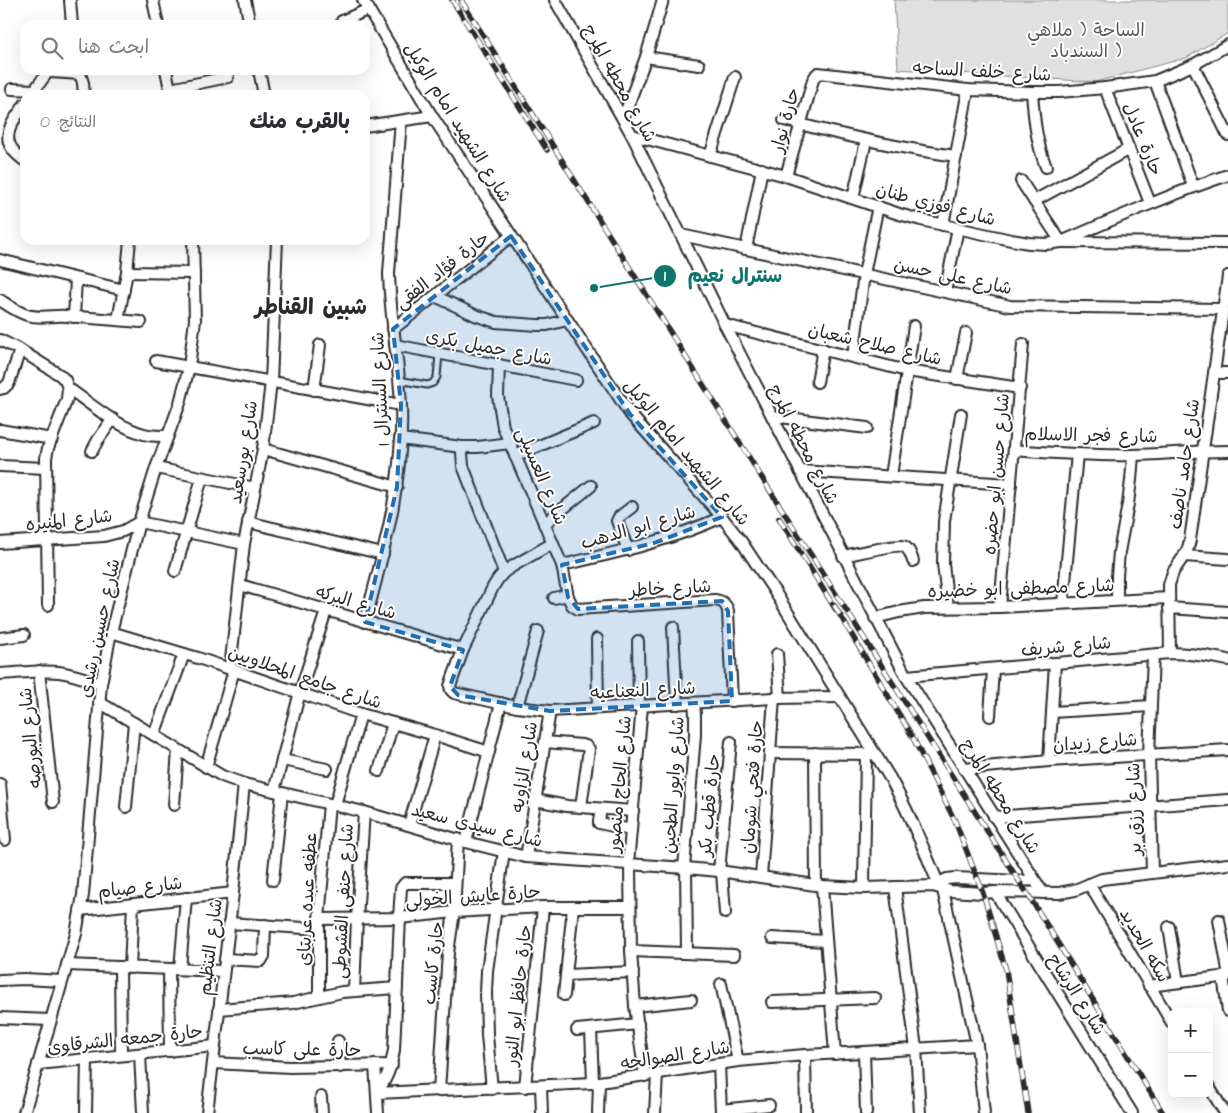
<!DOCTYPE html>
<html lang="ar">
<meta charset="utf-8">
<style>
:root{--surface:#fff;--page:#f7f7f7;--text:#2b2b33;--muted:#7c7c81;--line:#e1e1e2}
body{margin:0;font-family:"Architects Daughter","Playpen Sans Arabic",sans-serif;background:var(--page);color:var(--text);direction:rtl}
.controls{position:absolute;right:15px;bottom:15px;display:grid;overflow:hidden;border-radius:10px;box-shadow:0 5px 20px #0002}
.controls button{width:45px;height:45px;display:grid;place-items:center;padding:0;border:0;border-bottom:1px solid var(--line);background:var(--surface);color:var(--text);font:25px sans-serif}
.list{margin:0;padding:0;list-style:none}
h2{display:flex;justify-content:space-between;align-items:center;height:65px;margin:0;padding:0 20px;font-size:21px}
h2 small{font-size:16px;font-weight:400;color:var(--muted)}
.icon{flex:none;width:28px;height:28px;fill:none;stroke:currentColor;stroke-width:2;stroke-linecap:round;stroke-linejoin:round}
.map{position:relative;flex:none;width:1228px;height:1113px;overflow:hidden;direction:ltr}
.search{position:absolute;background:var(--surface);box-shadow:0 5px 20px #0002;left:20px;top:20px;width:350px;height:55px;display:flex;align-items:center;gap:12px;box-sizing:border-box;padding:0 18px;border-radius:15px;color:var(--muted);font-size:19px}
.panel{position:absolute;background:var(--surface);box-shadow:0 5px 20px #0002;left:20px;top:90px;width:350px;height:155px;border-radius:15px;direction:rtl}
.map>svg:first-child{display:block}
.green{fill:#e0e0e0;stroke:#868686}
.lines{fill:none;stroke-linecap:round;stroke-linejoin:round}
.lane-casing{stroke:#2b2b2b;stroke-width:9}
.street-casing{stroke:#2b2b2b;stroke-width:14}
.lane{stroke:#fff;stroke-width:5}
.street{stroke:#fff;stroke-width:10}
.rail-casing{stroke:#2b2b2b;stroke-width:5.5}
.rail{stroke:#fff;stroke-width:4;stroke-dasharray:11;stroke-linecap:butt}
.marked{fill:#1f6fb2;fill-opacity:0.2;stroke:#1f6fb2;stroke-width:4;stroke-dasharray:10 6;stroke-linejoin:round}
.labels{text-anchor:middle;stroke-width:4;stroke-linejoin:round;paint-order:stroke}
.park-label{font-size:18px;fill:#585858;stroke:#fff}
.street-label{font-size:18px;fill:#2b2b2b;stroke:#fff}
.district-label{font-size:22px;font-weight:bold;fill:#2b2b2b;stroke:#fff}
.leader{fill:none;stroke:#0f766e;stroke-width:2}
.callout-dot{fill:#0f766e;stroke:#fff;stroke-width:2}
.mark-label{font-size:15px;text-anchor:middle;font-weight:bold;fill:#fff}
.callout-label{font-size:19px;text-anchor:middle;font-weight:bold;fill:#0f766e;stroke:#fff;stroke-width:4;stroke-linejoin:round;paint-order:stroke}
</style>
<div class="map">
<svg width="1228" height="1113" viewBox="0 0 1228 1113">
<rect width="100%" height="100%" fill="#fff"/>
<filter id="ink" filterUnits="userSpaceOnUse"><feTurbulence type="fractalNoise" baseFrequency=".02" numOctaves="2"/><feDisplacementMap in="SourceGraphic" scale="10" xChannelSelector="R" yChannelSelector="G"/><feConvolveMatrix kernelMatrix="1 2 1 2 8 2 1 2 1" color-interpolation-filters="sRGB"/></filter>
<g filter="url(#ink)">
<polygon class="green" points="894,0 1228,0 1228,33 1186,58 1095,82 898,69"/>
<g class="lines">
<defs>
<polyline id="lane" points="398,380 427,385 433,383 437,377 439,354"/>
<g id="street">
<polyline points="70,0 72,25"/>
<polyline points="153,0 158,25"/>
<polyline points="245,0 250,25"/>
<path d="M363,0L432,116L630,414L722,517L741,541L775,592L890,778C909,812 923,847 938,883"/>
<polyline points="555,0 632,135 725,325 906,676 1043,893"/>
<polyline points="342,21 369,9"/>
<polyline points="646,57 699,65"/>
<polyline points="1193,65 1228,135"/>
<polyline points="79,70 83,83 84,95"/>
<polyline points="166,70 171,94"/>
<polyline points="259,70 264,95"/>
<polyline points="1155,81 1193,186"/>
<polyline points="1105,88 1150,203"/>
<polyline points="12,89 35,90"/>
<polyline points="170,89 228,77"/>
<path d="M1032,92C1034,119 1036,141 1046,167"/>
<polyline points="31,95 47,73 51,72 80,74"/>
<path d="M25,104C16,118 0,134 13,150C16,154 21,158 25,161"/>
<polyline points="623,119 646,57 663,0"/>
<path d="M784,120C841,135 897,148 956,156"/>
<polyline points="365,126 432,116"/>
<path d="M632,135L786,176L899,214L921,220L1011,240L1029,243L1046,244L1061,242C1116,218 1171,194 1228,175"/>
<polyline points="710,156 735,77"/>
<polyline points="786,176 813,80 816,75 818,73 968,90 1032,92 1059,92 1105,88 1155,81 1193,65 1228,45"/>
<polyline points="1021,181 1061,242 1228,243"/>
<polyline points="853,198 866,141"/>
<polyline points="1034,201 1129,149"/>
<polyline points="943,225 968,90"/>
<polyline points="681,235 1010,306 1223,309"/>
<polyline points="746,249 762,169"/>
<polyline points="0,260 124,290"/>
<polyline points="127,272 194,273"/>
<polyline points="945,292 958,228"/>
<polyline points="435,296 475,315 496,322 537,325 547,325 567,320"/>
<path d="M0,300C9,306 17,312 27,315C41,319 53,315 66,316C91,318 116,320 141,322"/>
<polyline points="74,317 76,279"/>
<polyline points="118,320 127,272 130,240"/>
<polyline points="725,325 907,371 1020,388"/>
<polyline points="393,329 511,236"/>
<polyline points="0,340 20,350 60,375 65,380 68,388 67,399 48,448 46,458 48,605"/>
<polyline points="395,345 576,380"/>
<polyline points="853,357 864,274 878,206"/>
<polyline points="156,361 401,405"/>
<polyline points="499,365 498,396 503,427 562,565 568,597"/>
<polyline points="1214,373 1228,373"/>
<polyline points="957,379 966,333"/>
<polyline points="817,382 823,349"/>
<path d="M68,388C91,404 119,429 148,435C155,436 162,436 168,436"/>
<polyline points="0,389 4,388 9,383 20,350"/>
<polyline points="314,390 320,345"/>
<polyline points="772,416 867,428"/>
<polyline points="0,430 52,439"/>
<polyline points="400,439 462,447 478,447 510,443"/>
<polyline points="462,447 462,453 463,466 504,572"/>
<polyline points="263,449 397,487"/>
<path d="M1014,450C1054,453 1093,456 1133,455C1164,454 1196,451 1228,451"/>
<polyline points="92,451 98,440 113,419"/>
<polyline points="515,456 594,423"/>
<polyline points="0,466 46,468"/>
<polyline points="156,468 255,488"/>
<polyline points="800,471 1011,484"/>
<polyline points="891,476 914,326"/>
<polyline points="248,522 383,554"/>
<polyline points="544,524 591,486"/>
<polyline points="0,543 104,536 123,531 139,522 244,544"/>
<polyline points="553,543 513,566 504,572 498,579 493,587 463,650 450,686 451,690 454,693 517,707 550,711 774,698 840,697"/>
<polyline points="628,550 617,521 619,517 632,507"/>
<path d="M843,556C854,554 895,544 902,546C909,547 911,555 913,561"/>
<polyline points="1184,556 1228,559"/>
<path d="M562,565C619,552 669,541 722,517"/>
<polyline points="175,571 202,478"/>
<polyline points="240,585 463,650"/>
<path d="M554,598L563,596L568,597L572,605L578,609L715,600C723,601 726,604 728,611L732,701"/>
<polyline points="1117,600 1117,576 1119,552 1128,504 1131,480 1133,455"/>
<polyline points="1063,603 1077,454"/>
<polyline points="948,607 943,564 944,521 961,414"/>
<polyline points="1000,607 1023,344"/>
<polyline points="1169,608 1228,612"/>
<polyline points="875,618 899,612 924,608 1000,607 1169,598"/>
<path d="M365,622C384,551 404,480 401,406C399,361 390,318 389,273L401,121"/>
<polyline points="673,627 677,704"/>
<polyline points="111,632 198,658 361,714 435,735 489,752"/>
<polyline points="0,638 24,635"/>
<polyline points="597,639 598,708"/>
<polyline points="638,641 639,706"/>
<polyline points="1170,653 1169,585 1173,572 1184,556 1188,548 1190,540 1228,276"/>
<polyline points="777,654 780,698"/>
<polyline points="230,669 244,544 263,449 271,382 277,240"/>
<polyline points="39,671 53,802"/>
<path d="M0,674C20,673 39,670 59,672C74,674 87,679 101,684"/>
<path d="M906,676L1170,653C1190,653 1208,656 1228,660"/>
<polyline points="99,702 222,776 244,784 364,812 466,842 526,857 686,868 719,871 822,886 864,888 933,886 950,891 983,893 995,892 1059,893 1075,890 1102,879 1228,864"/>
<polyline points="517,707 538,631"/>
<polyline points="1052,712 1151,706"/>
<polyline points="990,716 993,669"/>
<polyline points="154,735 184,654"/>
<polyline points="545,742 582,745 586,746 589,749 581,807"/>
<polyline points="770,753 872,754"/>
<polyline points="815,753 816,885"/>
<polyline points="282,760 327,769"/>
<polyline points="1049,761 1055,663"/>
<polyline points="206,767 234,670"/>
<polyline points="964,769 1049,761 1228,750"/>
<polyline points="379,771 393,723"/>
<polyline points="0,784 5,840"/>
<polyline points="274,791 300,692 326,611"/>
<polyline points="535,800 567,806 633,811"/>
<polyline points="174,805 178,750"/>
<polyline points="335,805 361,714"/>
<polyline points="126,807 134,723"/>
<polyline points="601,809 599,821 599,823 631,830"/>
<polyline points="994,817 1228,800"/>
<polyline points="409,825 435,735"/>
<polyline points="466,842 501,703"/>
<polyline points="526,857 550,711"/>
<polyline points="628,864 642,706"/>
<polyline points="630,864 631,951 635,1006 645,1076"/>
<polyline points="684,868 695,735 695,714 694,703"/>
<polyline points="686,868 687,953"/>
<polyline points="719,871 731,742"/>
<polyline points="722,872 725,913"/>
<polyline points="1152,873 1149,755 1153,655"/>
<polyline points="761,877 774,698"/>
<polyline points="273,880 282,793"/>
<polyline points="1089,884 1172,1023"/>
<polyline points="822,886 835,1054"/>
<polyline points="934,886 947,879 956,878 1019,881 1034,880"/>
<polyline points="895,887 916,1049 920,1113"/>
<polyline points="864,888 866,754"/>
<polyline points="943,890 977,1045 984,1113"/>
<polyline points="995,892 1132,1113"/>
<polyline points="80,910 233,893"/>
<polyline points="399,918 401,888 405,883 455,883"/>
<polyline points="319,919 400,918 454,912 543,907 630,907"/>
<polyline points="1219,920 1228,970"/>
<polyline points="229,923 319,929"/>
<polyline points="1169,927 1178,982"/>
<polyline points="772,938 826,941"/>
<polyline points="631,951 734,955"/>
<polyline points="225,959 261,961 264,956 265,925"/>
<polyline points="67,965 223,971"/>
<polyline points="120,967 121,1055"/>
<polyline points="130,968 133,904"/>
<polyline points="169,969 170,1051"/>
<polyline points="180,969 186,898"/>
<polyline points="566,975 633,972"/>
<polyline points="1223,976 1228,1011"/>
<polyline points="0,980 25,979 62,981"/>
<polyline points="721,984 738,1061"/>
<polyline points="1149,986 1228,976"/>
<polyline points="354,991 357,919 364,812"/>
<polyline points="564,995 573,907"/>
<polyline points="319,996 319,919 329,804"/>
<polyline points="772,1002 875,998"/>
<polyline points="635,1006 691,1000"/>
<polyline points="219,1009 293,1003 342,992 397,988"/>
<polyline points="0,1018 50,1020"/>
<polyline points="591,1029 593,1083"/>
<polyline points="577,1030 638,1024"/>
<polyline points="338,1041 340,1067"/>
<polyline points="864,1052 866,1113"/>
<polyline points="140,1054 143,1113"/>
<polyline points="805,1055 806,1113"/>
<polyline points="213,1063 290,1067 392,1065"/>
<polyline points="38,1064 215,1046"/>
<polyline points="719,1064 721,1113"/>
<polyline points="375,1065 378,1113"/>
<polyline points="541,1086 542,1113"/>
<polyline points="525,1087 543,907"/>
<polyline points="1209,1087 1225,1113"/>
<polyline points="492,1089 487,1035 486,992 487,971 504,851"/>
<polyline points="439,1091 448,953 454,912 458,839"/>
<polyline points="377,1093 593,1083 738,1061 805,1055 864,1052 977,1045"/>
<path d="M377,1093C387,1078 391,1068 394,1050L400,918"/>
<polyline points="321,1097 322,1113"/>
<polyline points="721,1110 769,1105"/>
<polyline points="24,1113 76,934 83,895 101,684 111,632 139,522 156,468 180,403 189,367 195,320 193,240"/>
<polyline points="86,1113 87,1059"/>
<polyline points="207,1113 233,893 244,784"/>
<polyline points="598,1113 599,1083"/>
<polyline points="655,1113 657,1074"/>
</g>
</defs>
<use href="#lane" class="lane-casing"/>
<use href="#street" class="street-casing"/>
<use href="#lane" class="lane"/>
<use href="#street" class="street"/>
<defs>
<g id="rail">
<polyline points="452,0 547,150"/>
<polyline points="461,0 769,489 1019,881 1027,893 1163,1113"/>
<polyline points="779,518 836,610"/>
<polyline points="834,605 912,736 955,821 983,893 1006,970 1028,1113"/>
</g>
</defs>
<use href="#rail" class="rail-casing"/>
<use href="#rail" class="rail"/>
</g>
</g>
<path class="marked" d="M511,236L630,414L722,517L654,543L562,565L568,597L578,609L722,601L728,611L732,701L550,711L458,695L450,686L463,650L365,622L397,487L401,405L393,329Z"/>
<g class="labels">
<g class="park-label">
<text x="1086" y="36">الساحة ( ملاهي<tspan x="1086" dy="21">السندباد )</tspan></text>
</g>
<g class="street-label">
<text transform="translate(982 71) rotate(3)" y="6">شارع خلف الساحه</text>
<text transform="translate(620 83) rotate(61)" y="6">شارع محطه المرج</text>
<text transform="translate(785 120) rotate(-75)" y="6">حارة نوار</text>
<text transform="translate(458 122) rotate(58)" y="6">شارع الشهيد امام الوكيل</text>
<text transform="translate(1143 139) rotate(68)" y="6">حارة عادل</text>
<text transform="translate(936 204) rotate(15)" y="6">شارع فوزي طنان</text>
<text transform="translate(442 270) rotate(-38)" y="6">حارة فؤاد الفقى</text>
<text transform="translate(953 276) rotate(12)" y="6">شارع على حسن</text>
<text transform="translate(875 344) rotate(13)" y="6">شارع صلاح شعبان</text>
<text transform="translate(489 347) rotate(11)" y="6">شارع جميل بكرى</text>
<text transform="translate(380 389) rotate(-93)" y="6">شارع السنترال 1</text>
<text transform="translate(1091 435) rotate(1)" y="6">شارع فجر الاسلام</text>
<text transform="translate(804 444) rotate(63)" y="6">شارع محطه المرج</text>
<text transform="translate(243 452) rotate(-81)" y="6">شارع بورسعيد</text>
<text transform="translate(687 452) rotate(50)" y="6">شارع الشهيد امام الوكيل</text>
<text transform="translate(1184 464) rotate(-82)" y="6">شارع حامد ناصف</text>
<text transform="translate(996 474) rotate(-85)" y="6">شارع حسن ابو حضره</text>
<text transform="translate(542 476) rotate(67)" y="6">شارع العسيلى</text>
<text transform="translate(69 520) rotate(-6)" y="6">شارع المنيره</text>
<text transform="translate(638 527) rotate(-16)" y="6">شارع ابو الدهب</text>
<text transform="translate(670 588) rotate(-3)" y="6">شارع خاطر</text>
<text transform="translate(1021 588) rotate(-2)" y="6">شارع مصطفى ابو خضيره</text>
<text transform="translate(356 602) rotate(16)" y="6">شارع البركه</text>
<text transform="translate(99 628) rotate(-78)" y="6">شارع حسين رشدى</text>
<text transform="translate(1066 646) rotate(-5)" y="6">شارع شريف</text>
<text transform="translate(305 677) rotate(19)" y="6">شارع جامع المحلاويين</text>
<text transform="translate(643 690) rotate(-3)" y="6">شارع النعناعيه</text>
<text transform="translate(30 738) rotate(-96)" y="6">شارع البورصه</text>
<text transform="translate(1095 742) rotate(-4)" y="6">شارع زيدان</text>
<text transform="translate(524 767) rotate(-81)" y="6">شارع الزاويه</text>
<text transform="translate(619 784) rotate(-85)" y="6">شارع الحاج منصور</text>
<text transform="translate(673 785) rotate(-86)" y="6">شارع وابور الطحين</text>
<text transform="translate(752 787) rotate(-86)" y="6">حارة فتحي شومان</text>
<text transform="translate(1001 796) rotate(58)" y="6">شارع محطه المرج</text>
<text transform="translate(709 805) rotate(-85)" y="6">حارة قطب بكر</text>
<text transform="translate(1134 809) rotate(-91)" y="6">شارع رزق بر</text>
<text transform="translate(477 825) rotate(14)" y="6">شارع سيدى سعيد</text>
<text transform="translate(140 887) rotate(-6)" y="6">شارع صيام</text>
<text transform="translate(473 896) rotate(-4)" y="6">حارة عايش الخولى</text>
<text transform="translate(307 899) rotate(-87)" y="6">عطفه عبده عربتاى</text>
<text transform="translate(343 901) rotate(-87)" y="6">شارع حنفى القشوطى</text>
<text transform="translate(1145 945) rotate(60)" y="6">سكه الحديد</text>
<text transform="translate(210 947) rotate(-83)" y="6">شارع التنظيم</text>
<text transform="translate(433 963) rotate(-84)" y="6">حارة كاسب</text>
<text transform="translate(1077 994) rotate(58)" y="6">شارع الرشاح</text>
<text transform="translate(518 995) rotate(-84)" y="6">حارة حافظ ابو النور</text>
<text transform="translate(125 1039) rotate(-6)" y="6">حارة جمعه الشرقاوى</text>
<text transform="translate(302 1049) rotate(1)" y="6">حارة على كاسب</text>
<text transform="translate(675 1055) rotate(-9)" y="6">شارع الصوالحه</text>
</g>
<g class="district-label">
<text x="311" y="314">شبين القناطر</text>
</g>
</g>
<path class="leader" d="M594 288L665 276"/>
<g class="callout-dot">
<circle cx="594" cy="288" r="5"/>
<circle cx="665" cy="276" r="12"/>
</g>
<g class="mark-label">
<text x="665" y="281">1</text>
</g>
<g class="callout-label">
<text x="735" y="282">سنترال نعيم</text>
</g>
</svg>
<div class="controls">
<button>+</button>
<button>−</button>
</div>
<div class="search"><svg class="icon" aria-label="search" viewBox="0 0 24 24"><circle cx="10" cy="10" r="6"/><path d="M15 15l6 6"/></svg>ابحث هنا</div>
<section class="panel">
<h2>بالقرب منك<small>النتائج: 0</small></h2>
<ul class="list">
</ul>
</section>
</div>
